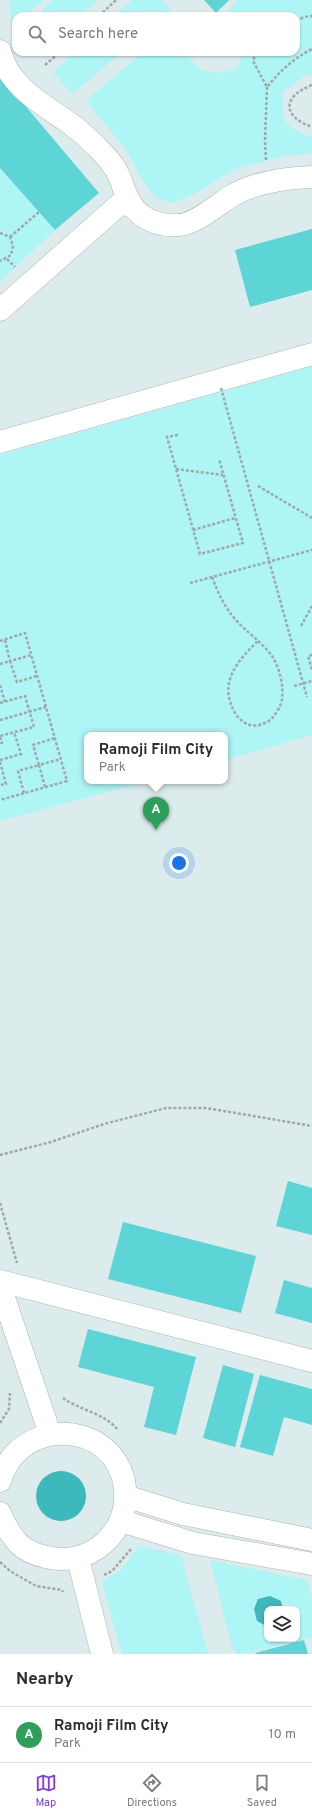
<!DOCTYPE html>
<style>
:root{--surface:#fff;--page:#f7f7f7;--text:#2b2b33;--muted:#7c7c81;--line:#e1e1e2;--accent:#7c3aed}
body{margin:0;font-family:Overpass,sans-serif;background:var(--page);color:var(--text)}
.controls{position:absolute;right:12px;bottom:12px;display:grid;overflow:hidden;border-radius:8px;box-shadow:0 1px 3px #0004}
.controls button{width:36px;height:36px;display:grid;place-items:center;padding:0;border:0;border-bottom:1px solid var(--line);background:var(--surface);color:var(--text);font:20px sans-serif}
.you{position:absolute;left:179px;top:863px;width:14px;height:14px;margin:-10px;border:3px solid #fff;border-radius:50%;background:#1a73e8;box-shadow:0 0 0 6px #1a73e833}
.badge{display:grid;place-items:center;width:26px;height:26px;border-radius:50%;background:var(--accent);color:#fff;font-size:13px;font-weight:700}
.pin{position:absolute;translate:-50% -33px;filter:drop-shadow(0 1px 2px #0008)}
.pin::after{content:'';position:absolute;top:21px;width:14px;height:12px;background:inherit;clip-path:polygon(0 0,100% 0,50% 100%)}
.popup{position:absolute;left:84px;top:732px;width:144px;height:52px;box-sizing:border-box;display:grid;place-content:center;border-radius:8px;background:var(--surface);filter:drop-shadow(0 1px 3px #0005);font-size:13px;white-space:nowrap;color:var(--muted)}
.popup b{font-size:15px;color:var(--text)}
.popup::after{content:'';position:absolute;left:50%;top:100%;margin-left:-8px;border:8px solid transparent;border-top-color:var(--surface)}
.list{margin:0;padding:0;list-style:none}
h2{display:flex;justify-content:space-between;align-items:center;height:52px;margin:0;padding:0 16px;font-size:17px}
h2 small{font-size:13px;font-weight:400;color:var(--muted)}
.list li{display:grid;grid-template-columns:26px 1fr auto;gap:12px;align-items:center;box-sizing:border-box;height:56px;padding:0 16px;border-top:1px solid var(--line)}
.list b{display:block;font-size:15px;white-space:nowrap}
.list p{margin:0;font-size:13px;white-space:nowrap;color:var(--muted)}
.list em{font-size:13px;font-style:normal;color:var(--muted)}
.icon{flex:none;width:22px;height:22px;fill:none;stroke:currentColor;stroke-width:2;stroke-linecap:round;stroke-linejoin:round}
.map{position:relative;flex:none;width:312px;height:1654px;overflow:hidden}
.search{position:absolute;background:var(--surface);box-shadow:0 1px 3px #0004;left:12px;right:12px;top:12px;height:44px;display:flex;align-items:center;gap:10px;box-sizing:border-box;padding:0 14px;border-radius:12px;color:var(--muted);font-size:15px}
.sheet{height:108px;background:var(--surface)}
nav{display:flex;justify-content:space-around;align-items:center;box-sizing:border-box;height:56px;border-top:1px solid var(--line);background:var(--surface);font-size:11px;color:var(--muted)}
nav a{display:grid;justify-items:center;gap:2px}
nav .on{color:var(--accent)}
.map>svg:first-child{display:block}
.built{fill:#dcebeb;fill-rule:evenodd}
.green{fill:#aef5f6;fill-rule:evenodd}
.water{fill:#3db8bb}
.building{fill:#5dd4d6}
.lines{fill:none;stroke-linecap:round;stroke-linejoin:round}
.minor-casing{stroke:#aeb4b4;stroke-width:23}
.path{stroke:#a2a7a7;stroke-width:2.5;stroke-dasharray:3 2;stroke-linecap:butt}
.minor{stroke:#fff;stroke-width:22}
.path-bridge{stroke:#a2a7a7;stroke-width:2.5;stroke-dasharray:3 2;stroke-linecap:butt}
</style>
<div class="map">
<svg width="312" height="1654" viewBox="0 0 312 1654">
<rect width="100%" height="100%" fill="#f2f8f8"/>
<path class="built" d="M0,0H312V1654H0ZM16,16H296V52H16ZM87,735H225V781H87ZM267,1609H297V1639H267Z"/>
<g class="green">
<polygon points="11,0 44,0 24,16 16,16 16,22 12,26 9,4"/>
<polygon points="54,0 98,0 80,16 35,16"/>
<polygon points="132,0 162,0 171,10 164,16 114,16"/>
<path d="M238,0H312V74L305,76L283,92C281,124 284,126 312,137V153L280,157L233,170L198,192L173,203L156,198L144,183L127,151L86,101L143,52H185L200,70L222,73L236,69L244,52H296V16H236L229,10Z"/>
<polygon points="75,52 122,52 72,94 53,72"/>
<polygon points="0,168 55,230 0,281"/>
<polygon points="312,366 312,735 225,760 225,735 87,735 87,781 148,781 0,821 0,455"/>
<polygon points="139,1546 181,1555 208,1654 122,1654 102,1582 122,1569"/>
<path d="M210,1560L307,1580L312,1598V1637L248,1653L237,1654L232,1647ZM258,1599L281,1601L283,1609H297V1639H267V1625L266,1626Z"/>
</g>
<g class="water">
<circle cx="61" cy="1496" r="25"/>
<polygon points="270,1596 281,1601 283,1609 267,1609 266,1626 257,1621 254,1609 258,1599"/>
</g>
<g class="building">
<polygon points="204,0 229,0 216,13"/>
<polygon points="0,76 99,193 55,230 0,168"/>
<polygon points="312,229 312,290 250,307 235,250"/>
<polygon points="288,1181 312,1188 312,1235 276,1226"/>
<polygon points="123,1222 256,1256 241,1313 108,1279"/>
<polygon points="284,1280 312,1288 312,1323 275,1313"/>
<polygon points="88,1329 196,1357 176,1435 144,1427 154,1387 78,1367"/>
<polygon points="223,1365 254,1374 235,1447 203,1438"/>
<polygon points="260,1375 312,1389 312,1425 284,1417 273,1456 240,1447"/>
<polygon points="304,1640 308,1654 256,1654 255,1653"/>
</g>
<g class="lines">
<defs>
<g id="minor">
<path d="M0,51C9,88 45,105 72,125C81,131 89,140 97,147C103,153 110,161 115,168C125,184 124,202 141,215C152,223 164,226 178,225C195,225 218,204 233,195C257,182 285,178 312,177"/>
<polyline points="0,310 120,204 130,205"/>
<polyline points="0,442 312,354"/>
<polyline points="0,1281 312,1361"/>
<polyline points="0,1286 50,1434"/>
<path d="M0,1481C19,1414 117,1420 125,1488C130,1533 89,1568 46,1557C37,1555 26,1551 19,1544C10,1535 5,1525 0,1513"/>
<polyline points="125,1496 183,1514 312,1540"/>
<polyline points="121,1521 193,1543 312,1564"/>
<polyline points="78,1558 102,1654"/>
</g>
</defs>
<use href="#minor" class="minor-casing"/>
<g class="path">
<polyline points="99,16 116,0"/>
<polyline points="296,21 304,17 312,16"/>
<path d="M256,52L253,61L267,87C281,70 293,59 312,49"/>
<polyline points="45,65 60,52"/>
<path d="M312,85C283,96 281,116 312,127"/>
<polyline points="266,160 265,141 267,87"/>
<polyline points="0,233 10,237 13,246 11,255 0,261"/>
<polyline points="10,237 39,212"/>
<polyline points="7,259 15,267"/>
<polyline points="178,435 167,437 200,554 243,543 219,459"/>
<polyline points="176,469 223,475"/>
<polyline points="258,486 312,518"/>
<polyline points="193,530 235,518"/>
<path d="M212,577C218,593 224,606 235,619C246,632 262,642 272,656C280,668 286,692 280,706C279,709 276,713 274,716C269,723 258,727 250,725C242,723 236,716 233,709C219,681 239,659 258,641"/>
<polyline points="190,583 312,550"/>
<polyline points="301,626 312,606"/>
<polyline points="5,640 10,661 32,655"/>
<polyline points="0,641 25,633 67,781 0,800"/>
<polyline points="312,655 308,656 312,670"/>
<polyline points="0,664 10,661 17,682 37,676"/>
<polyline points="0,685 5,702"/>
<polyline points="294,686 312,681"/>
<polyline points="0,703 25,696 34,727 0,736"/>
<polyline points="0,720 46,707"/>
<polyline points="0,737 2,743 0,743"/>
<polyline points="0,760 21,754 14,732"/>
<polyline points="0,762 6,784 0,785"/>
<polyline points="45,787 39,765 61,759"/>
<polyline points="24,793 18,771 39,765 33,745 55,738"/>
<polyline points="0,1155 51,1142 104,1124 166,1108 206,1108 312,1126"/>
<polyline points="0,1203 17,1263"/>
<path d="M63,1398C79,1410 104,1413 117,1429"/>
<polyline points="0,1423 9,1409 10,1393"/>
<polyline points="0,1562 10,1571 36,1586 62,1590 63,1592"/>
<polyline points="104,1575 112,1571 132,1548"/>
</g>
<use href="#minor" class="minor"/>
<polyline class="path-bridge" points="221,388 307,697"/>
</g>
</svg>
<div class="controls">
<button><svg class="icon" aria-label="layers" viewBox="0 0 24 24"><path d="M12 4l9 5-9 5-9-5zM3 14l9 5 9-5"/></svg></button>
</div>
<div class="you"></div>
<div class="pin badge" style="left:156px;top:830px;background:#2e9e5b">A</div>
<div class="popup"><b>Ramoji Film City</b>Park</div>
<div class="search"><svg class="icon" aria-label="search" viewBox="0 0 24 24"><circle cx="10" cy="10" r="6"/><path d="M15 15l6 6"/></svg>Search here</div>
</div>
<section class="sheet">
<h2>Nearby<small></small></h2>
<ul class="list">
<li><span class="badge" style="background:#2e9e5b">A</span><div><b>Ramoji Film City</b><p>Park</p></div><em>10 m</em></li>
</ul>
</section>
<nav>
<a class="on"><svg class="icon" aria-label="map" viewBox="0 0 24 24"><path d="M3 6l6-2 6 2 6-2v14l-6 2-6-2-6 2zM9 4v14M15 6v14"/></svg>Map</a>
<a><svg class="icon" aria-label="directions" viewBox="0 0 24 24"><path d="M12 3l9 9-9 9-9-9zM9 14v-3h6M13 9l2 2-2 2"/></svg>Directions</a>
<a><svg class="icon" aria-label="saved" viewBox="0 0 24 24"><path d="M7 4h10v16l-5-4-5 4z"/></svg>Saved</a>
</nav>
